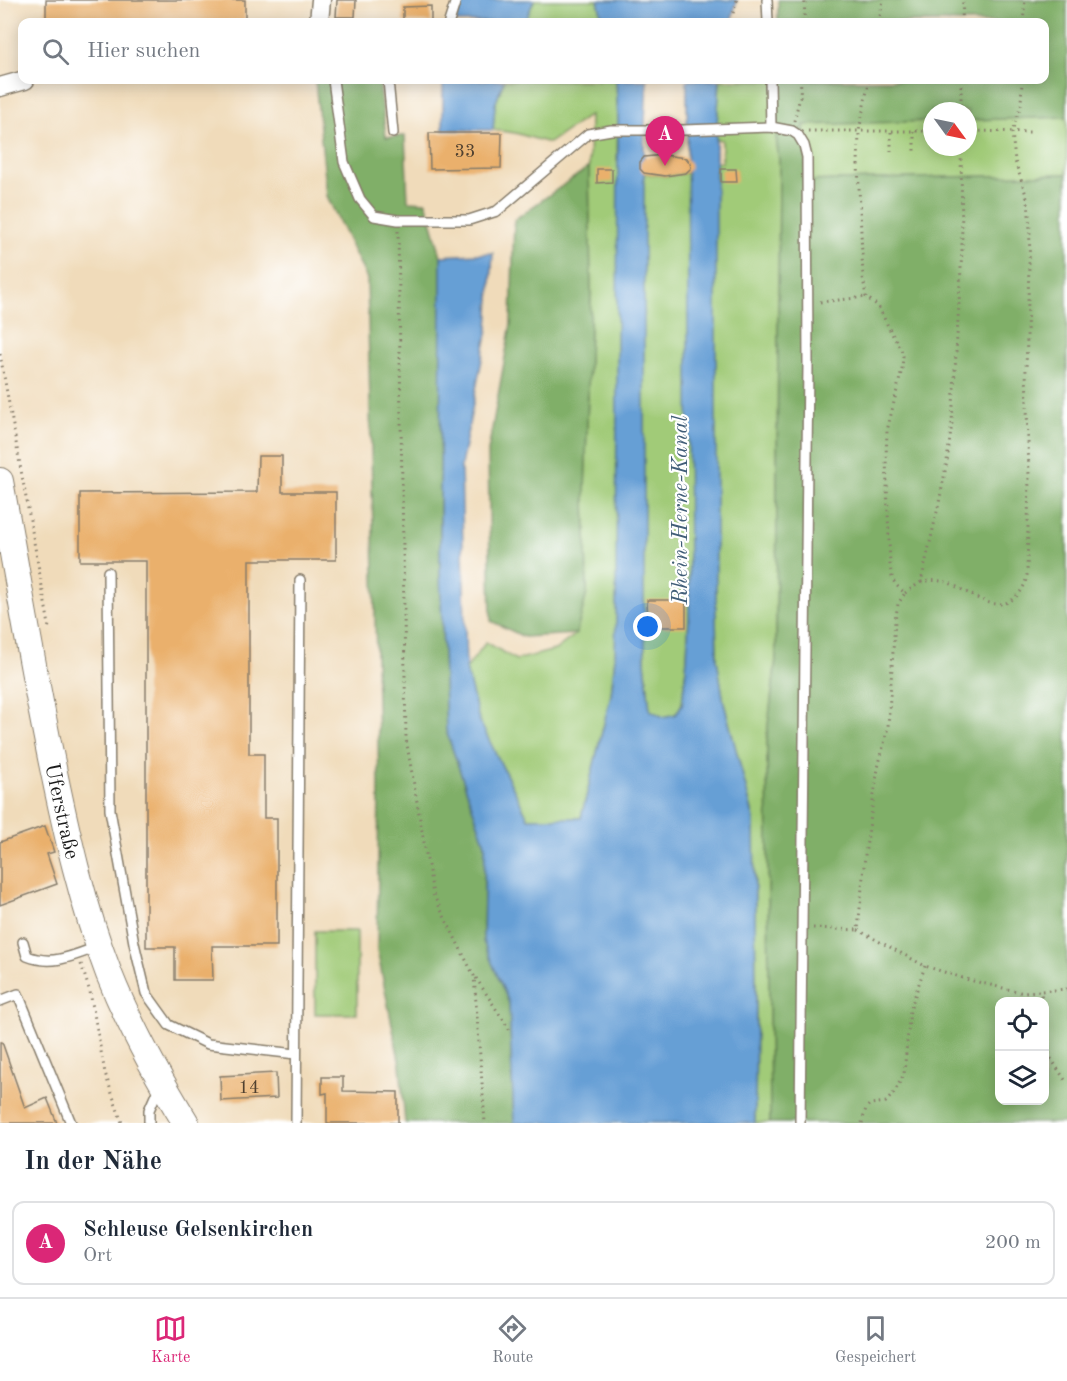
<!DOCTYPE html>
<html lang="de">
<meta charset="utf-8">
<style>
:root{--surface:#fff;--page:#f6f6f7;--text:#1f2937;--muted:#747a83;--line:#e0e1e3;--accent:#db2777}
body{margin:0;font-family:"Old Standard TT",serif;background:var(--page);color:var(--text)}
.controls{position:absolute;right:18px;bottom:18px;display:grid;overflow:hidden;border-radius:12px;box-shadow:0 3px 15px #0003}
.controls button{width:54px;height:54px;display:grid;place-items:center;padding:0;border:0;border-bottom:2px solid var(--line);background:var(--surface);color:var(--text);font:30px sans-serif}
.compass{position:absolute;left:923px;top:102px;width:54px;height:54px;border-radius:50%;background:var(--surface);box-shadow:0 3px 15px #0003;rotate:123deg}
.you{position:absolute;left:648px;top:627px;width:21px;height:21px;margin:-15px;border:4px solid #fff;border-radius:50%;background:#1a73e8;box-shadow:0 0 0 9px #1a73e833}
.badge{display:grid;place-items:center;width:39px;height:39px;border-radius:50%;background:var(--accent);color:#fff;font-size:20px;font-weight:700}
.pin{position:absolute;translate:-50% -50px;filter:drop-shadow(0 2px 3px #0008)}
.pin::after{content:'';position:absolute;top:32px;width:21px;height:18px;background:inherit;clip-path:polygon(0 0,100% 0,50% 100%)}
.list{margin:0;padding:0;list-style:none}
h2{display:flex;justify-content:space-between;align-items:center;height:78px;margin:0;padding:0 24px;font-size:26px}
h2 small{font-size:20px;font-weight:400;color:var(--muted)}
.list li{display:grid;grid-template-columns:39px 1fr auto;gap:18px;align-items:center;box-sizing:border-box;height:84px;margin:0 12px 12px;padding:0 12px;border:2px solid var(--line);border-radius:12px}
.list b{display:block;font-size:22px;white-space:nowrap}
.list p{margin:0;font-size:20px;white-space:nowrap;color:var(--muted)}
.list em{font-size:20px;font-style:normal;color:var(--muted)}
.icon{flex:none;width:33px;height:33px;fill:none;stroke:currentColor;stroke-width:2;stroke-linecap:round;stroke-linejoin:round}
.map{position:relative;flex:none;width:1067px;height:1123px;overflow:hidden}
.search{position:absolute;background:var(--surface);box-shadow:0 3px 15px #0003;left:18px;right:18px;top:18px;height:66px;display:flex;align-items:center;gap:15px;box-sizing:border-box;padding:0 21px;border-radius:12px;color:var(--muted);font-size:22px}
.sheet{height:174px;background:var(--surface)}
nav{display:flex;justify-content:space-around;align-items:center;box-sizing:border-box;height:84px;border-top:2px solid var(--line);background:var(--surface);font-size:16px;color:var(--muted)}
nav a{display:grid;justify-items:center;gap:3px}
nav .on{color:var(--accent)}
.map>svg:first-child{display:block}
.green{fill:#a1cb78;stroke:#5e744a;stroke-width:1.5}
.forest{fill:#80af68;stroke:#4e6642;stroke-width:1.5;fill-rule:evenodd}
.water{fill:#669fd5;stroke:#415e78;stroke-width:1.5}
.building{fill:#eab06c}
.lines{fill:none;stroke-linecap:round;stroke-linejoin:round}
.service-casing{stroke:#867c6b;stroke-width:12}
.minor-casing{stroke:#867c6b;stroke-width:21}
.secondary-casing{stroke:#867c6b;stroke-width:28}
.path{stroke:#867c6b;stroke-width:3;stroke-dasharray:1.5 4.5;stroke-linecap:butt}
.service{stroke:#fff;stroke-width:9}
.minor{stroke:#fff;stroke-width:18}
.secondary{stroke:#fff;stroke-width:26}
.labels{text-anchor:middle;stroke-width:4.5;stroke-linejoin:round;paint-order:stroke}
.number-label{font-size:18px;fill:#504130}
.street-label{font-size:21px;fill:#1c1c1c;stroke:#fff}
.water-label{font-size:22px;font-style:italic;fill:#415e78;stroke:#fff}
</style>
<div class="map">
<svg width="1067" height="1123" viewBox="0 0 1067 1123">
<rect width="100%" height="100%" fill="#fff"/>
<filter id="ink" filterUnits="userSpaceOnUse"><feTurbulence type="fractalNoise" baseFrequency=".0167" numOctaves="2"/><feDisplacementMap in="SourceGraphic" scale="12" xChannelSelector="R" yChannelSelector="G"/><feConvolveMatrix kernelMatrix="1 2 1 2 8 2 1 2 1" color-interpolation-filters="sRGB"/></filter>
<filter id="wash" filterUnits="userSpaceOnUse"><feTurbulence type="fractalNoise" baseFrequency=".008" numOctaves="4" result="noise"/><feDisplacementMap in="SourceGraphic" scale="24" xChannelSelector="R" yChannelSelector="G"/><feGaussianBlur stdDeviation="1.35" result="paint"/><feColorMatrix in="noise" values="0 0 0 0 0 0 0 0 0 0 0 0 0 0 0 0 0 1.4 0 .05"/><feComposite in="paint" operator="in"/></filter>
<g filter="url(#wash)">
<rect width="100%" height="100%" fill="#f0dbba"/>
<g class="green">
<polygon points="534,0 598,0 603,22 525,22"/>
<polygon points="504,80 616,80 618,119 617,160 640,162 644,173 665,176 686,173 691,168 690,163 722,162 722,140 716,139 720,80 778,80 778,108 774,120 779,160 776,659 767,734 770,1123 755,1123 756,994 754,819 724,703 717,659 716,614 689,614 687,659 682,704 676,714 663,717 650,710 645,662 644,614 615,657 611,695 581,818 528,818 479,720 466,669 486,642 516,660 555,650 576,634 587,593 585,492 591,292 589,167 590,115 549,143 515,133 493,130 495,105"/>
<polygon points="1067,117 1067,174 806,181 804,124 932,121 932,147 968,147 968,120"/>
<rect x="315" y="931" width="42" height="83"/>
</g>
<g class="forest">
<path d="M778,0H1067V117L968,120V111H932V121L804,125L806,181L1067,174V1123H770L767,734L776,659L779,160L774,120L778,108V80H1044V22H778ZM1000,1002H1044V1100H1000Z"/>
<polygon points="315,80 379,80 386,137 405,136 408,201 426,202 441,256 440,570 446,730 485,844 483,941 509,1003 514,1123 405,1123 400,1064 377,950 379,784 367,279 327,196"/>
<polygon points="589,167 591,292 585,492 587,593 576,634 524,637 491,621 488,451 511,324 514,220"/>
</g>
<g class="water">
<polygon points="462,0 534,0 525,22 456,22"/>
<polygon points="598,0 737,0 731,22 603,22"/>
<polygon points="443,80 504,80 495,105 493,130 443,130"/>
<polygon points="616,80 647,80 644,140 644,614 645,662 650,710 663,717 676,714 682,704 687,659 689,614 687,80 720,80 716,139 716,614 717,659 724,703 754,819 756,994 755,1123 514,1123 509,1003 483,941 485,844 446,730 440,570 441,256 493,253 488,329 461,465 466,669 479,720 528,818 581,818 611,695 615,657 616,614 618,119"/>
</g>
<g id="blocks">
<g class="building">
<rect x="46" y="0" width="199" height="22"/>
<polygon points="337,0 356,0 355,17 336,17"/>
<polygon points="431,6 431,22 403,22 403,7"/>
<polygon points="429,133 502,133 501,168 430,169"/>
<polygon points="664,155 686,158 690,163 691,168 686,173 665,176 644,173 640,169 640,162 644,157"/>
<polygon points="597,169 612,169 612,182 597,183"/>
<polygon points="721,169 736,169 737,182 721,182"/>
<polygon points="258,456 282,456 282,492 336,492 336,560 249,560 249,754 264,754 264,818 277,818 277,946 212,946 213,980 175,980 175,947 146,947 146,561 80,561 80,493 257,492"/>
<polygon points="647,600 686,600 686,627 648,627"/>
<polygon points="45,826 54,852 47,854 57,884 0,905 0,842"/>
<polygon points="0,1042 2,1042 25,1108 47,1098 57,1123 0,1123"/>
<polygon points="276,1073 277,1098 221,1101 220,1076"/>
<polygon points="322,1077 343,1077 343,1091 398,1092 398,1123 327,1123 327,1093 322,1094"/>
</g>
</g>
</g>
<g filter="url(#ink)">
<use href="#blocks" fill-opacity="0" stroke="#867c6b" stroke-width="1.5"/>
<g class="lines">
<defs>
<g id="service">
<polyline points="767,0 768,22"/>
<polyline points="449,22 456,0"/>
<polyline points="333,80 344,162 360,199 374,216 398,220 469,220 497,211 588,134 611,130 683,130 771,127 792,131 798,135 804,145 807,157 808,364 800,1123"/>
<polyline points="388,80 393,133"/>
<polyline points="770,80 771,127"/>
<polyline points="108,572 110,810 134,943 146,993 169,1025 208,1044 296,1054"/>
<path d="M23,942L27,956C52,966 73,956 97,947"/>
<polyline points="0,1001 18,994 71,1123"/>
<polyline points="149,1123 149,1110 160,1085"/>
<polyline points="296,1123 300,580"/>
</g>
<g id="minor">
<polyline points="319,22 321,0"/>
<polyline points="0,87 25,80"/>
</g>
<g id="secondary">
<path id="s1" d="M0,481C17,573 32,666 51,758C66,831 82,904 109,974C130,1027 156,1074 186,1123"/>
</g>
</defs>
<use href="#service" class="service-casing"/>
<use href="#minor" class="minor-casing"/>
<use href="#secondary" class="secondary-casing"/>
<g class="path">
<polyline points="733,13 737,0"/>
<polyline points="804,22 805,0"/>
<polyline points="879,22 883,0"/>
<polyline points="962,22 963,0"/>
<polyline points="1023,22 1025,0"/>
<polyline points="961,111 961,80"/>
<polyline points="794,121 800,97 801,80"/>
<polyline points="808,131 932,131"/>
<polyline points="914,131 914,152"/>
<polyline points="968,131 1030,132"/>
<polyline points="891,132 891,151"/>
<polyline points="934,147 935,153"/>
<polyline points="398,231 406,739 433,894 474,976 485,1123"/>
<polyline points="820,302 866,297"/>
<polyline points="0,354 49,625 48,629"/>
<path d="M921,582C931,580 940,580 949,583C968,591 993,614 1013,599C1022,592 1025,585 1027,575L1029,476L1026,371L1030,230L1028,201L1015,161L1012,132L1021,104L1022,80"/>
<polyline points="905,593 921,582 939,503 947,461 952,423 962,250 961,147"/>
<path d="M813,928L858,930L865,855L878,768L888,727L895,621L898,604L905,593C894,584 892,581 890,566L886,459L887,431L902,369L903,356L901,349L891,332L878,306L866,297L863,277L858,164L859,131L869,80"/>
<polyline points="858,930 925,966 969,980 1020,992 1041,991"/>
<polyline points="81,964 90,992 105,1073 122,1123"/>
<polyline points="476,978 511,1032"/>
<polyline points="1042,1002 1041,991 1067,989"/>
<polyline points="1044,1017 1050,1057 1067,1083"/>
<polyline points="862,1123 866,1108 870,1104 886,1102 894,1093 904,1074 910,1010 925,966"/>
</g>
<use href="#service" class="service"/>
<use href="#minor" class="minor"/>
<use href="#secondary" class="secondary"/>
</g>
</g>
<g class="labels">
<g class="number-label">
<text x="465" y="157">33</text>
<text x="249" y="1093">14</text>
</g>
<g class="street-label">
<text dy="7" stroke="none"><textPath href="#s1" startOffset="336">Uferstraße</textPath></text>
</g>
<g class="water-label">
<text transform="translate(679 510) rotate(-90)" y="8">Rhein-Herne-Kanal</text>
</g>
</g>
</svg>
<div class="controls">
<button><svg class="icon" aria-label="locate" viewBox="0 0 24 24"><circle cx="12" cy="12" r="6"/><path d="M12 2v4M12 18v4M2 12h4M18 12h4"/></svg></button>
<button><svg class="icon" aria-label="layers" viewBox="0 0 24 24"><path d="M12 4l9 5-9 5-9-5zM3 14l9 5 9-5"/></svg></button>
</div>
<svg class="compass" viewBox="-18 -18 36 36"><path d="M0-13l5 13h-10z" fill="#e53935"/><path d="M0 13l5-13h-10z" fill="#747a83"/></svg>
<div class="you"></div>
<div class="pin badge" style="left:665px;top:166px">A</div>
<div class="search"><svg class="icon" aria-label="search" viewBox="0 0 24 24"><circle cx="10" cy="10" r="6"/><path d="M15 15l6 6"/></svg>Hier suchen</div>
</div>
<section class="sheet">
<h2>In der Nähe<small></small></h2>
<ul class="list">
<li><span class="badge">A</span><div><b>Schleuse Gelsenkirchen</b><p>Ort</p></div><em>200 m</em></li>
</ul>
</section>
<nav>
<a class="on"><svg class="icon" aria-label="map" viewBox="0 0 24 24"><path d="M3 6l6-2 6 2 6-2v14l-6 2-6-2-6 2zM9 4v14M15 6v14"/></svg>Karte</a>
<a><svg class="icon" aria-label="directions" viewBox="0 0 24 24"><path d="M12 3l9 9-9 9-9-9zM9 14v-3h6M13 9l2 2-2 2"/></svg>Route</a>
<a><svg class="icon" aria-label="saved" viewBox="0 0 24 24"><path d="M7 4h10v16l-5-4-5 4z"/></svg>Gespeichert</a>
</nav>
